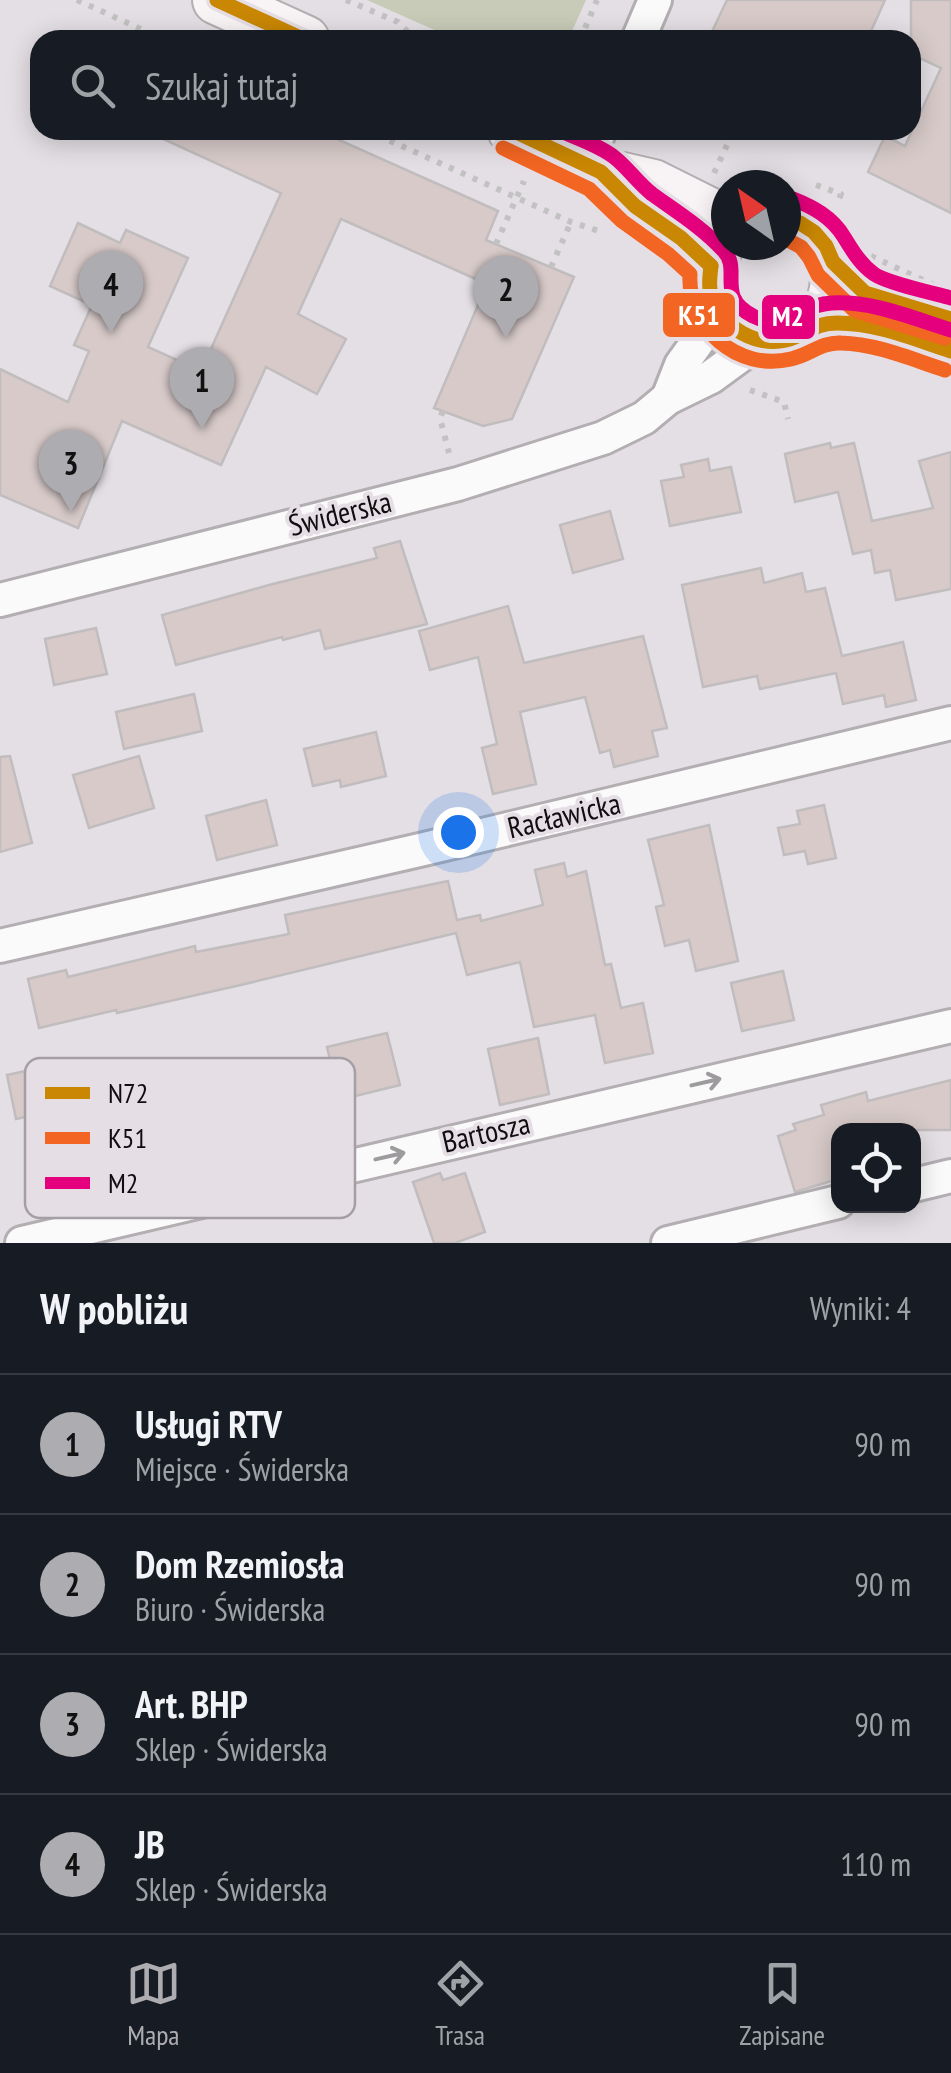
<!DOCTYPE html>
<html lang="pl">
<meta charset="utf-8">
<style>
:root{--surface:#171b24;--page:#20242c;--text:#f1f3f6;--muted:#9ea1a6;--line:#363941;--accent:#adacb0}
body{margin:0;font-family:"PT Sans Narrow",sans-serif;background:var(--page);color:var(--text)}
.controls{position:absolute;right:30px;bottom:30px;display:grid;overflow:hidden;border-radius:20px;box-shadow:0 5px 25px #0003}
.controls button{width:90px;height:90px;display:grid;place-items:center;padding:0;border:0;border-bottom:2px solid var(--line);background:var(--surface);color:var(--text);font:50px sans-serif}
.compass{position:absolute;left:711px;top:170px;width:90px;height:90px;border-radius:50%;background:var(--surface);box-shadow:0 5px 25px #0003;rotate:326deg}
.you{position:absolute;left:458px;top:832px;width:35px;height:35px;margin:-25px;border:8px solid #fff;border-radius:50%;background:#1a73e8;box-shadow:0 0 0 15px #1a73e833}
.badge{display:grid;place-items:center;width:65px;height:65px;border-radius:50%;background:var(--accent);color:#111;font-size:32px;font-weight:700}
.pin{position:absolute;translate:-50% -82px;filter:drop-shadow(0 2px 5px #0008)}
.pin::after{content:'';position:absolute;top:52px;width:35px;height:30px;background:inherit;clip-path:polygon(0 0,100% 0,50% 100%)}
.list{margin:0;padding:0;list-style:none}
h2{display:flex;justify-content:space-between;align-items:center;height:130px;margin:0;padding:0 40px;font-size:42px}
h2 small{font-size:32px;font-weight:400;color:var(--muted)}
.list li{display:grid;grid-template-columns:65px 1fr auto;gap:30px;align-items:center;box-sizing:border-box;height:140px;padding:0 40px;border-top:2px solid var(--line)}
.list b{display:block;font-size:38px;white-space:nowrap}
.list p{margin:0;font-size:32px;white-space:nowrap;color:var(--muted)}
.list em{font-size:32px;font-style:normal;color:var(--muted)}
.icon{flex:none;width:55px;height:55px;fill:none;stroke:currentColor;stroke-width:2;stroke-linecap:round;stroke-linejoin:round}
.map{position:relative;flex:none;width:951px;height:1243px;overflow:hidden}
.search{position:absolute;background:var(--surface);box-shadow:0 5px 25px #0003;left:30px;right:30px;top:30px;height:110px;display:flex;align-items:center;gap:25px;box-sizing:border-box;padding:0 35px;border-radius:30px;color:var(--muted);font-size:38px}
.sheet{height:690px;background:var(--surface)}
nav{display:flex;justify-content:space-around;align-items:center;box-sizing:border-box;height:140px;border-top:2px solid var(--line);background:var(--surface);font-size:28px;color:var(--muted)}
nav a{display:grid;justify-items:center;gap:5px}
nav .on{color:var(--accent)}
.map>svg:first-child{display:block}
.green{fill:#c8cbb7}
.building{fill:#d7cac9;stroke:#c1bdbf;stroke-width:2.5}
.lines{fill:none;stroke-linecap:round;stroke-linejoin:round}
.street-casing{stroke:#b2aeb1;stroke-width:38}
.secondary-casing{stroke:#b2aeb1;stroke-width:52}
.path{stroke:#c3c2c3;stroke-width:6;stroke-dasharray:5 8;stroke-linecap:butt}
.street{stroke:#fbfafb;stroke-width:32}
.secondary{stroke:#f8f3f5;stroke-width:48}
.bus-1-casing{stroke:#e5dee5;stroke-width:22}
.bus-2-casing{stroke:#e5dee5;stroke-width:22}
.bus-3-casing{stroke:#e5dee5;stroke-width:22}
.bus-1{stroke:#c98703;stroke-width:15}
.bus-2{stroke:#f26522;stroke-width:15}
.bus-3{stroke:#e5007d;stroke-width:15}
.oneway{stroke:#9d9b9d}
.labels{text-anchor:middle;stroke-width:8;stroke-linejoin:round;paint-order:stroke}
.street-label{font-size:30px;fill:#100d0f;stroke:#e5dee5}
.key{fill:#e5dee5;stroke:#a59fa5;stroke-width:2.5}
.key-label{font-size:28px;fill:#100d0f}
.line-badge{stroke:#e5dee5;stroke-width:4}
.badge-label{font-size:28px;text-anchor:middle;font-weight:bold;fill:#fff}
</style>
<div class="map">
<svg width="951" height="1243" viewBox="0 0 951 1243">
<rect width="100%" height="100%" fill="#e4dfe4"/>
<polygon class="green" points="367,0 586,0 568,40 457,40"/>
<g class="building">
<polygon points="727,0 885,0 867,40 708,40"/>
<polygon points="911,0 951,0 951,213 868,172 885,136 905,146 941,68 911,54"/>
<polygon points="144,130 317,130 498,211 486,240 574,277 512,419 483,426 434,408 487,284 341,219 298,314 346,339 317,394 266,367 221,465 122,421 78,528 0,495 0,369 68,402 89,351 74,345 92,305 50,286 78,223 120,243 126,230 188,258 148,347 201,371 281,193"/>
<polygon points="830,443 831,448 854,443 872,521 933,508 919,461 951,452 951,589 896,600 890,570 875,573 871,550 853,554 838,492 795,502 785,454"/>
<polygon points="708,459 710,471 731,467 741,512 670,526 661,481 684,477 681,465"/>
<polygon points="610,511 623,559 573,573 560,525"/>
<polygon points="400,541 427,624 325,649 320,630 283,640 282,637 176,665 162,615 269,585 377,558 374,548"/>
<polygon points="761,568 764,583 802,573 806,592 825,588 842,656 903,642 916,700 886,707 884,695 843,704 836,673 760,689 757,676 703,687 682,585"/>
<polygon points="508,606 524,663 643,636 667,728 652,731 658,756 614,767 610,750 600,753 585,697 520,712 536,784 493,794 482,748 497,744 478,657 430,670 419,631"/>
<polygon points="96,628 107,674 54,685 45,639"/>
<polygon points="194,694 202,731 124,749 116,712"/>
<polygon points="376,732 386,776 341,787 340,780 313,786 304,749"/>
<polygon points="10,756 32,843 0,852 0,757"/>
<polygon points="139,756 154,808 89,828 73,775"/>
<polygon points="266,800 277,845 217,860 206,816"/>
<polygon points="824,805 836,858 808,864 805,851 784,855 778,828 800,824 797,811"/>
<polygon points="709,825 738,961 696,971 689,940 665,946 656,907 664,905 648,840"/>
<polygon points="564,863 567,877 586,871 605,965 611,964 621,1008 643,1003 653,1053 605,1063 595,1015 534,1027 520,962 467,975 456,933 245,984 117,1013 116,1010 39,1028 28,979 66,970 68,977 195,946 196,952 289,934 285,915 448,881 457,920 480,915 481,921 543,905 535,870"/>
<polygon points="783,971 794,1020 742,1031 731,983"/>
<polygon points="387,1033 400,1085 339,1100 327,1047"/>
<polygon points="538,1038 549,1094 500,1105 488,1049"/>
<polygon points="62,1063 72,1107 16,1119 7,1075"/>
<polygon points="951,1080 951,1130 838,1130 838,1179 795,1192 778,1136 796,1130 793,1124 824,1115 821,1105 866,1092 868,1101"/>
<polygon points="440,1173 443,1180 465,1173 485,1232 455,1243 434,1243 413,1182"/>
</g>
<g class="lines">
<defs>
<g id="street">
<polyline points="638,40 655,0"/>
<polyline points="585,164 600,130"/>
<polyline points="668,398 681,365 706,330 715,307"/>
<polyline points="0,600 458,484 603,438 644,418 668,398 711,377 741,355 764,342"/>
<polyline points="0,946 424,849 951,723"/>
<polyline points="914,1185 951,1176"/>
<polyline points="22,1243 951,1026"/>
<polyline points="668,1243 838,1202"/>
</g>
<g id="secondary">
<polyline points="217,0 305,40"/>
<polyline points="512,130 601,172 653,184 709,212 726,218"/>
<polyline points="618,189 635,206 681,238 711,266"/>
<path d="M726,237C710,255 706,280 714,302C720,319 736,333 753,338C832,362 873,249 786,218"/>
<polyline points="814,326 844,322 871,327 951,351"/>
</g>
</defs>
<use href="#street" class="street-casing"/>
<use href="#secondary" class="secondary-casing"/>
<g class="path">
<polyline points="77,0 165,40"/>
<polyline points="346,0 398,22 416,40"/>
<polyline points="580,40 597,0"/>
<polyline points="366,130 571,222 599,231"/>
<polyline points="714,173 734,130"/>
<polyline points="816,185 841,194 837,204"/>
<polyline points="496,244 524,181"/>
<polyline points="871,256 951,293"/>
<polyline points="551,267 571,222"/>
<polyline points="750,390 784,402 788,419"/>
<polyline points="443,411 440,418 449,453"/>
</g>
<use href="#street" class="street"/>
<use href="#secondary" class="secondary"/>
<defs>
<g id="bus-1">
<polyline points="217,0 305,40"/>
<polyline points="512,130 601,172 635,206 681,238 711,266"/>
<polyline points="786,218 800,223 814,232 826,246 833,262 865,293 951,319"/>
<path d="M711,266C710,274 709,282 710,289C715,323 753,348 786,340C806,335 814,323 837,323C877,323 914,339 951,351"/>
</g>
<g id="bus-2">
<path d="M503,148L589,189L622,221L668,254L690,274C687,327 737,372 791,359C810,355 821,342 841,343C877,344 911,359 945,370"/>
<polyline points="786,239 801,247 809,257 818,275 854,310 945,338"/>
</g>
<g id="bus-3">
<path d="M559,130C576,138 599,145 614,157C628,168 638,183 652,194C677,212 703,228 724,251C742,270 715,297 753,316C781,331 802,304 832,303C874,301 912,318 951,330"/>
<path d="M793,199C813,207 832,217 844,237C852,250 860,264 874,274C887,283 933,293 951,298"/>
</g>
</defs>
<use href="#bus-1" class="bus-1-casing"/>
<use href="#bus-2" class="bus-2-casing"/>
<use href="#bus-3" class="bus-3-casing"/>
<use href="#bus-1" class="bus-1"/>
<use href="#bus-2" class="bus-2"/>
<use href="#bus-3" class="bus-3"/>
</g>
<defs><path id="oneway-shaft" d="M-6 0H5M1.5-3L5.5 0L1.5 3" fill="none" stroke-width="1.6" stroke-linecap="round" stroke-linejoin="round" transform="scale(2.5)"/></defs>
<g class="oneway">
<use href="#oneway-shaft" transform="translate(706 1082) rotate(-13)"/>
<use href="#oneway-shaft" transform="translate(390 1156) rotate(-13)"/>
</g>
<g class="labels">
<g class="street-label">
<text transform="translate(340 514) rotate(-14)" y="10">Świderska</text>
<text transform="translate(564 816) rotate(-13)" y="10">Racławicka</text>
<text transform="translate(486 1133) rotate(-13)" y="10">Bartosza</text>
</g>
</g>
<rect x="25" y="1058" width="330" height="160" rx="15" class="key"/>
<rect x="45" y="1087" width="45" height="12" fill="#c98703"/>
<rect x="45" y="1132" width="45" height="12" fill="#f26522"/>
<rect x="45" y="1177" width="45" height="12" fill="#e5007d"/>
<g class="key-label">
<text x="108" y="1103">N72</text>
<text x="108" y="1148">K51</text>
<text x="108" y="1193">M2</text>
</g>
<g class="line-badge">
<rect x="661" y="291" width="76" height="48" rx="10" fill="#f26522"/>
<rect x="760" y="293" width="57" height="48" rx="10" fill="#e5007d"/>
</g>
<g class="badge-label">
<text x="699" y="325">K51</text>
<text x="788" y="326">M2</text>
</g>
</svg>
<div class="controls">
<button><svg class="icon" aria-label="locate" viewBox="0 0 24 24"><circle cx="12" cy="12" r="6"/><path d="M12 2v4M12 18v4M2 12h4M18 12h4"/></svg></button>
</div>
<svg class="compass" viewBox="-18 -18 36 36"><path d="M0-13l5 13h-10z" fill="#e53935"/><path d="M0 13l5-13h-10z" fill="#9ea1a6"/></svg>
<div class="you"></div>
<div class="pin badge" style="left:202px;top:429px">1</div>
<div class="pin badge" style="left:506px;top:338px">2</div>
<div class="pin badge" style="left:71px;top:512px">3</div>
<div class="pin badge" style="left:111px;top:333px">4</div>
<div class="search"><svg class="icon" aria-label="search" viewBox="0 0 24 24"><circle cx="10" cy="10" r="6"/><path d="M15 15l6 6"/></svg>Szukaj tutaj</div>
</div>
<section class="sheet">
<h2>W pobliżu<small>Wyniki: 4</small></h2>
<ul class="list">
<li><span class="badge">1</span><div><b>Usługi RTV</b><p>Miejsce · Świderska</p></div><em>90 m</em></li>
<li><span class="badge">2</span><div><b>Dom Rzemiosła</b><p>Biuro · Świderska</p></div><em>90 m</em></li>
<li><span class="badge">3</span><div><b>Art. BHP</b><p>Sklep · Świderska</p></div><em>90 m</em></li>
<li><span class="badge">4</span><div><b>JB</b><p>Sklep · Świderska</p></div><em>110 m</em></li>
</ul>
</section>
<nav>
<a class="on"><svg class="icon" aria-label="map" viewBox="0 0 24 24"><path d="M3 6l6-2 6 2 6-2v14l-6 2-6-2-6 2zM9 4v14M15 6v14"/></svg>Mapa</a>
<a><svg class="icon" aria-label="directions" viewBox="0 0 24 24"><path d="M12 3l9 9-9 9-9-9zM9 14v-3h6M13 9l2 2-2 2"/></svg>Trasa</a>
<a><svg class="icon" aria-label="saved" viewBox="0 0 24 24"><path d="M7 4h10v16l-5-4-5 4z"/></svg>Zapisane</a>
</nav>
